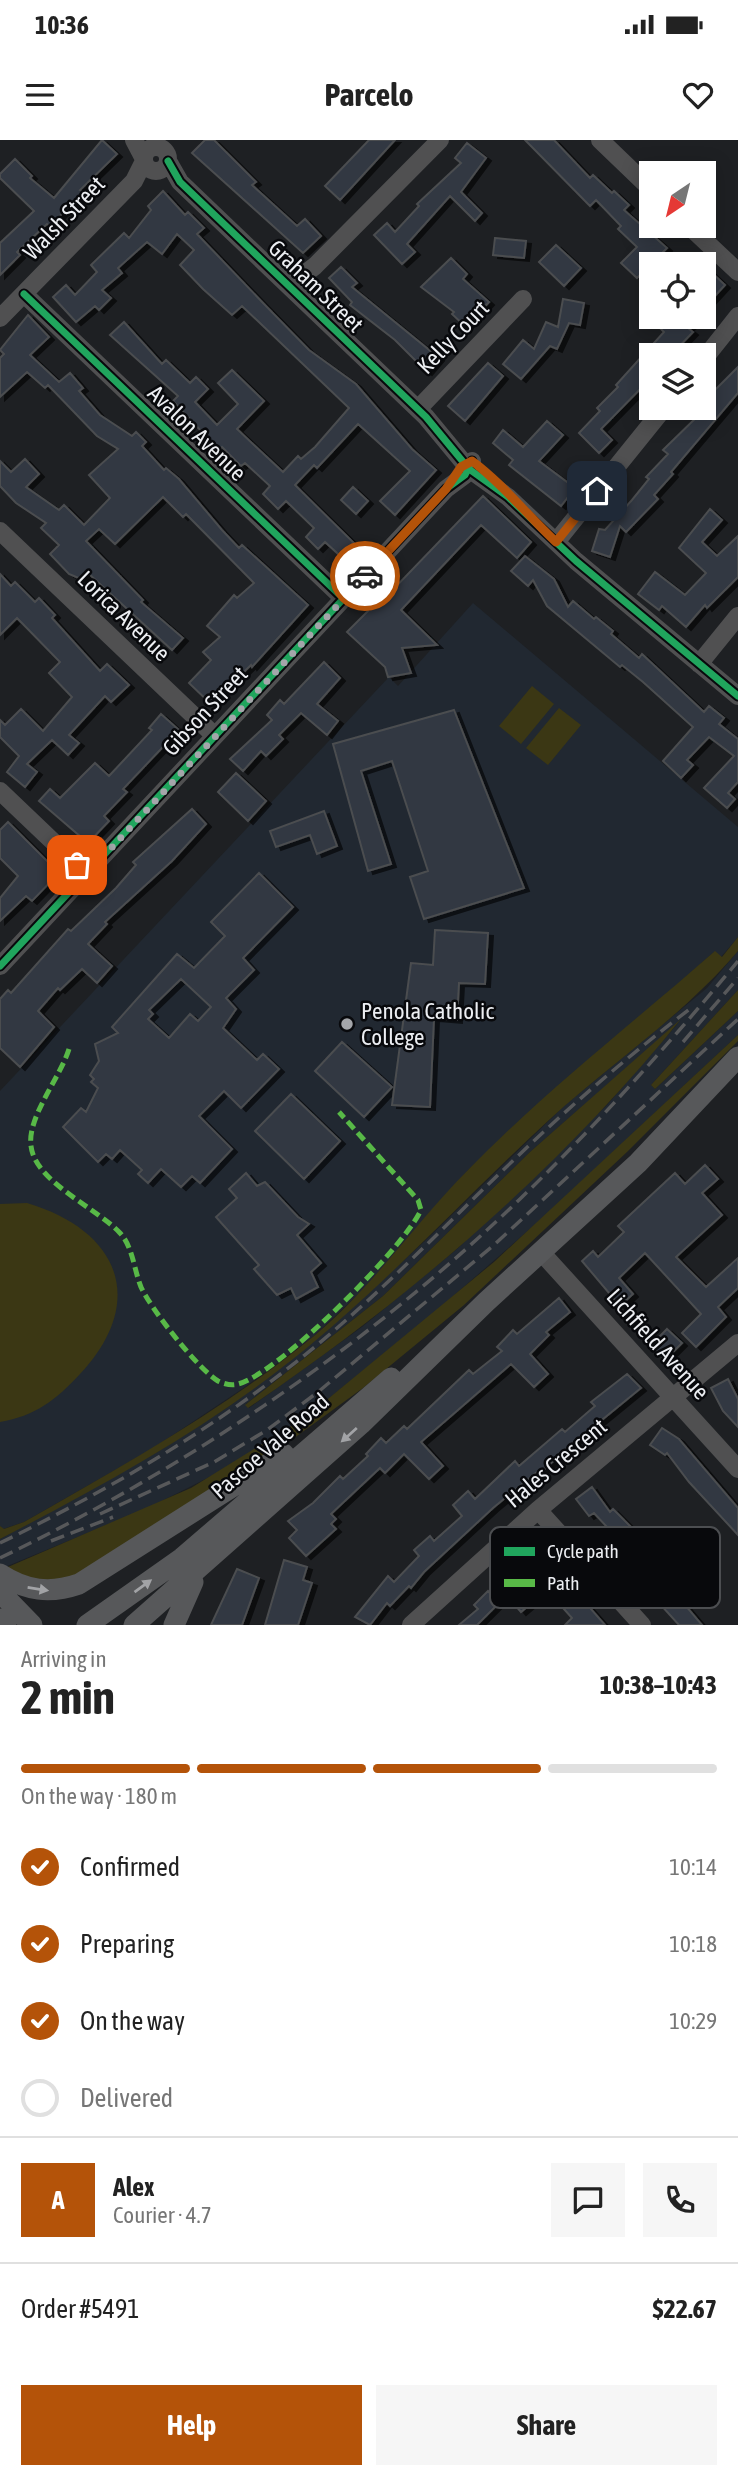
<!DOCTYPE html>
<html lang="en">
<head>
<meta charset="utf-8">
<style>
	body { margin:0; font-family:"Asap Condensed",sans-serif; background:#f6f6f6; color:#222; height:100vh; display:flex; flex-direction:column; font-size:26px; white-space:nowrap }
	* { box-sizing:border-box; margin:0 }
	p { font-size:23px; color:#767676 }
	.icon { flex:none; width:38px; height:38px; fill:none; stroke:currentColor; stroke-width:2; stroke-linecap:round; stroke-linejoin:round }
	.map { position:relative; height:1485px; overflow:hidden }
	.sheet { display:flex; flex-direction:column; background:#fff; flex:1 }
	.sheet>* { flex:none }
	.needle { width:46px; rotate:215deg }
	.fabs { position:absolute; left:639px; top:21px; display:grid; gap:14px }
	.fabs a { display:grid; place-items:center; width:77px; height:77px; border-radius:0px; background:#fff; box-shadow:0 4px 18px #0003; font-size:35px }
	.pin { position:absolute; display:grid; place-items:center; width:60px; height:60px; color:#fff; margin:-30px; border-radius:14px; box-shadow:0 4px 10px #0006 }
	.courier { position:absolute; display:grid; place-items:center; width:70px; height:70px; margin:-35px; border:5px solid #b45309; border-radius:50%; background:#fff; color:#222; box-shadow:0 2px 9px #0007 }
	.summary em { font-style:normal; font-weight:700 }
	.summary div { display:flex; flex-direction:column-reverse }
	.summary { display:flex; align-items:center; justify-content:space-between; height:119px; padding:0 21px }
	h1 { font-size:46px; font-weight:700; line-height:52px }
	.bar { display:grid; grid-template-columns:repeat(4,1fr); gap:10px 7px; align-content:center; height:84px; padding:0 21px }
	.bar i { height:9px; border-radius:5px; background:#e0e0e0 }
	.bar .current { background:#b45309 }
	.bar p { grid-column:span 4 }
	.line { display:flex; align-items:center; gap:18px; padding:0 21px; border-top:2px solid #e0e0e0 }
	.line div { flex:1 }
	.round { display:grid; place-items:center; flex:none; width:74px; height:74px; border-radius:0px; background:#f6f6f6 }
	ol { padding:0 21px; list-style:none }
	li { display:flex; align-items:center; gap:21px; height:77px }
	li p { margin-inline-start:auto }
	li .icon { padding:7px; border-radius:50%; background:#b45309; color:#fff; stroke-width:4 }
	li:last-child { color:#767676 }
	li i { width:38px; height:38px; border:4px solid #e0e0e0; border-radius:50% }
	.button { display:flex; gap:14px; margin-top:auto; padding:14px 21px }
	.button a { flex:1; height:80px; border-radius:0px; background:#b45309; color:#fff; font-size:28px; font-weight:700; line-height:80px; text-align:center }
	.button a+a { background:#f6f6f6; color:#222 }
	.status { display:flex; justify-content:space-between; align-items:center; height:49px; padding:0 35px; background:#fff; direction:ltr }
	.status svg { height:19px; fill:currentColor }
	header { display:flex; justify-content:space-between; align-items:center; height:91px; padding:0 21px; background:#fff; font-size:32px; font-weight:700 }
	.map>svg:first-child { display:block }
	.built { fill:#212831; fill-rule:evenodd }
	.green { fill:#3b3714 }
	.building { fill:#303843; stroke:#4b4d50; stroke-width:2; fill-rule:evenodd; filter:url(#shadow) }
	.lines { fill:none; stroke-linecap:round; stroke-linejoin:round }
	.minor { stroke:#505051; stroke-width:18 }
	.major { stroke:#57585a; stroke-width:21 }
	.rail { stroke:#57585a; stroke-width:3.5; stroke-dasharray:14 7; stroke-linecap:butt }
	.quiet { stroke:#58b947; stroke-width:5; stroke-dasharray:10 5; stroke-linecap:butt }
	.cycleway-casing { stroke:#08090c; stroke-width:11 }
	.cycleway { stroke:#20a55d; stroke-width:7 }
	.oneway { fill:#a2a3a6 }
	.done { stroke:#a4a6aa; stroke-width:7; stroke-dasharray:0 12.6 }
	.route { stroke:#b45309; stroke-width:9 }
	.poi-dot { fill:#a4a6aa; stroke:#08090c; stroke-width:2.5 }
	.labels { text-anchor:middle; stroke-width:5; stroke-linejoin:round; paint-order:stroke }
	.street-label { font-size:23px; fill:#eceef2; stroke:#08090c }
	.poi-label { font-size:23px; fill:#eceef2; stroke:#08090c; text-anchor:start }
	.key { fill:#08090c; stroke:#4c4e51; stroke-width:2 }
	.key-label { font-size:19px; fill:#eceef2 }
</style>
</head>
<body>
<div class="status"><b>10:36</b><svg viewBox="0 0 49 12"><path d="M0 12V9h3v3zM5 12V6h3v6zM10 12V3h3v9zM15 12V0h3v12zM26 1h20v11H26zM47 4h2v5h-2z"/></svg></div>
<header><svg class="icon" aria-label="menu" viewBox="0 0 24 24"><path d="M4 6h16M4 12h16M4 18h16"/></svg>Parcelo<svg class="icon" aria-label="heart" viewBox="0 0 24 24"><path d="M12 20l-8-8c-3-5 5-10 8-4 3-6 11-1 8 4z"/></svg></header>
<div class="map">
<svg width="738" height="1485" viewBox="0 0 738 1485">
	<defs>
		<filter id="shadow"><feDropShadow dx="5" dy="3" stdDeviation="0" flood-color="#0009"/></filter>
	</defs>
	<rect width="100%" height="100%" fill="#1e2023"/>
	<path class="built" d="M 473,463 L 738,687 L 738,797 L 721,817 L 714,812 L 469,1029 L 369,1144 L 314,1196 L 242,1249 L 152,1309 L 24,1382 L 3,1389 L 0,1386 L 0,951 L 389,537 L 398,546 Z
		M 738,811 L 738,850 L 651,945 L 655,949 L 738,871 L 738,895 L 547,1074 L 435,1172 L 306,1277 L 231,1326 L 146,1369 L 0,1429 L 0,1399 L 159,1311 L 228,1267 L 326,1191 L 425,1101 L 564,966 L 707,848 ZM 679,882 L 607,965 L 457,1109 L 362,1187 L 249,1268 L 246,1264 L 383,1156 L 530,1012 Z"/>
	<path class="green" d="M 532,546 L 554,564 L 521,604 L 499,586 Z
		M 559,568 L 581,585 L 548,625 L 526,608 Z
		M 738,797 L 738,811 C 683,876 611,923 549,980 C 463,1059 385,1146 293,1219 C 203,1291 102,1346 0,1399 L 0,1386 L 4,1389 L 24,1382 C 124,1325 225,1269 314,1196 C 373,1147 415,1083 469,1029 C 545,951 633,883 715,811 L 722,817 Z
		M 738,850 L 738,871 L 655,949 L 651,945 Z
		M 681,879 C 558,1031 409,1159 248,1268 L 245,1265 L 383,1156 L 530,1012 Z
		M 738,895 L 738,901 L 627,1012 L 464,1165 L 363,1248 L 279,1309 L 107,1422 L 53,1445 L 1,1430 L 191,1348 L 306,1277 L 494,1122 Z
		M 27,1063 C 118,1090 149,1160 80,1234 C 56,1260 35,1276 0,1282 L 0,1064 Z"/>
	<path class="building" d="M 102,0 L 117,14 L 80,50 L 83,52 L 50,86 L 47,84 L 17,112 L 20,115 L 0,135 L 0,103 L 34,71 L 0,38 L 0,34 L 15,19 L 32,36 L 30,38 L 54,58 Z
		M 205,0 L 214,0 L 256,42 L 252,45 L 297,86 L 305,79 L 321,96 L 303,113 L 192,13 Z
		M 369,0 L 395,0 L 340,60 L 325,46 Z
		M 525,0 L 554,0 L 590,38 L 593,35 L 612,53 L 614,51 L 629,65 L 624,70 L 667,108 L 637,138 L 621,123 L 637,107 L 618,89 L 621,86 L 596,60 L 590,66 Z
		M 467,3 L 486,18 L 461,52 L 482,73 L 475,81 L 450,56 L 407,104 L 415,112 L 402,124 L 374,95 L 387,83 L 395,92 L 419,66 L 417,64 L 461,23 L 455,18 Z
		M 163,51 L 185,75 L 188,72 L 204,88 L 197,94 L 264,164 L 309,210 L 356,244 L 412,309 L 436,330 L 395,375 L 380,361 L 410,331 L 358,284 L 317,328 L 314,325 L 295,345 L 362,411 L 349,424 L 325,402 L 318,409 L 306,397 L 314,388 L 286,361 L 278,369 L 263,354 L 270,346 L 245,323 L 241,326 L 222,307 L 219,310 L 173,261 L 178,256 L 110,195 L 124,182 L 162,224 L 166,220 L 190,243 L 196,237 L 208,249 L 195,262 L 217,285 L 238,264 L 218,243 L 232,230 L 264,261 L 237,289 L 283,332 L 298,316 L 301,319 L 315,307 L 349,268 L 242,166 L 232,175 L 203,149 L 180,125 L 194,110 L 177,94 L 162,114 L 147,102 L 118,128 L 122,133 L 102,150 L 111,158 L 99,170 L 95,166 L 76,182 L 53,157 L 66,145 L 75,155 L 97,132 L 91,125 L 124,93 L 129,98 L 151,70 L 148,66 Z
		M 495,98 L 526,101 L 524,118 L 493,115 Z
		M 556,105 L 581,128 L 564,146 L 539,122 Z
		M 451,118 L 467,134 L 463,139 L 489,162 L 466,187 L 452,174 L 454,172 L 421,147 Z
		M 341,127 L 357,143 L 352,147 L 439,218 L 427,232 L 395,200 L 350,165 L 352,162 L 329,138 Z
		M 710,131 L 725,145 L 704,168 L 704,137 Z
		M 563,159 L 584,163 L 580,185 L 569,183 L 557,209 L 550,206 L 521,239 L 503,224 L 523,200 L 534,209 L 546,182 L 558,187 Z
		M 28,175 L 49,197 L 30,215 L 59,242 L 70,233 L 83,248 L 79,251 L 100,275 L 132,296 L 136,292 L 146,302 L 142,306 L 164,330 L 166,328 L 179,339 L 222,390 L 239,408 L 242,405 L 308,465 L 252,527 L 251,525 L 211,564 L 189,543 L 211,520 L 203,512 L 220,497 L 207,486 L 234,455 L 237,458 L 254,443 L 186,374 L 183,377 L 163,357 L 115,404 L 99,389 L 86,401 L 143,460 L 141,462 L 183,498 L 172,510 L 88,433 L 81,439 L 69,434 L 50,414 L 59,405 L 41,388 L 46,383 L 16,363 L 0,346 L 0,321 L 11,332 L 25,319 L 39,334 L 26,347 L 59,370 L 64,365 L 84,385 L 110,358 L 89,335 L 118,309 L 97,296 L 48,245 L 45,248 L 27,232 L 0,257 L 0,218 L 4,214 L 0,210 Z
		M 667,177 L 701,177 L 688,188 L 693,192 L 671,215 L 651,215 L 651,238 L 601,289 L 612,300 L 599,313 L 579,293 L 600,271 L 597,268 L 618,247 L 616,245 L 664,192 L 658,186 Z
		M 488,223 L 503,236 L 465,281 L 448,266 Z
		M 738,227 L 738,253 L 671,332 L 673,334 L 654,355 L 658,359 L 626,392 L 620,386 L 610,417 L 592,411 L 599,389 L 605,390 L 632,360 L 649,339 L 646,337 L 668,314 L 663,310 L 704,270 L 704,261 Z
		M 547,281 L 563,295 L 539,321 L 575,348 L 561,366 L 509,325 L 513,320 L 493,303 L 503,290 L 523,307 Z
		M 353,347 L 368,361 L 356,374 L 341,360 Z
		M 483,356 L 531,402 L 517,418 L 481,385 L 401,470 L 437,505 L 402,508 L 411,533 L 388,537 L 385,527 L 347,492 L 368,471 L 364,467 L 380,452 L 385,458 Z
		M 710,369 L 722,380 L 702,402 L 717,416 L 738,396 L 738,437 L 707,468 L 705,465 L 686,487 L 662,466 L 659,470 L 638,454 L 655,432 L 685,455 L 706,433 L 679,408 Z
		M 525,416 L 554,439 L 568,467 L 573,461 L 594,479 L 596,477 L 613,491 L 611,494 L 639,518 L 642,514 L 704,572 L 709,566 L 724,578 L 719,584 L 738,599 L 738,642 L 728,653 L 735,659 L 727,668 L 704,648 L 734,616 L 709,597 L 687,620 L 693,625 L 681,638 L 663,621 L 693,587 L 643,542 L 622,525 L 620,527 L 547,466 L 533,440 L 528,446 L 511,431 Z
		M 0,434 L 11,446 L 15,442 L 35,462 L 39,458 L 55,475 L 52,478 L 100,531 L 107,524 L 129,545 L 111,562 L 105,556 L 69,595 L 79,603 L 68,615 L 52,600 L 27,624 L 37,632 L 25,647 L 7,632 L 19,616 L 0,597 L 0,580 L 5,585 L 21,569 L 43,591 L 72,557 L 49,533 L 60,522 L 17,478 L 0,495 Z
		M 324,522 L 340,538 L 317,564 L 338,581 L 327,595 L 301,573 L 279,595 L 283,599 L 266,616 L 261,611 L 243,631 L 230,619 L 272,580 L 267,575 L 280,560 L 284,564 Z
		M 454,570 L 524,748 L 424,779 L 410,737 L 428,731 L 392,621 L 361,631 L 391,724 L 368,731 L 333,604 Z
		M 161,574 L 179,590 L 123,649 L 127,652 L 104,676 L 109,681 L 88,703 L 39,661 L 50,649 L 60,658 L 95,623 L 109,636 L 152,590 L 149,588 Z
		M 236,633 L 266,661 L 248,681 L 218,652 Z
		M 192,669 L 206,684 L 172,721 L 105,782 L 107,784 L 88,804 L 112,826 L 97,843 L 82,829 L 60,850 L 58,848 L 38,871 L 54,887 L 20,927 L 0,908 L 0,859 L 8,850 L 11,853 L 68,789 L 71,791 L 116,748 L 136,725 L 133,722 Z
		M 324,671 L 337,706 L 317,714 L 310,695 L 276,707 L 270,691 Z
		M 8,682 L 59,733 L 32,761 L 26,756 L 0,781 L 0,758 L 18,736 L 0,718 L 0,690 Z
		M 259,733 L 293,767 L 243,818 L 254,830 L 226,858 L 236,869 L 223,888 L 257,920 L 263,914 L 279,929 L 241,968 L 224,951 L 199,976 L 232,1009 L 200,1043 L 192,1036 L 181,1047 L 161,1029 L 148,1043 L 138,1034 L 142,1030 L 120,1010 L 112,1019 L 106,1014 L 98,1022 L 63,987 L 81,968 L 86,972 L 98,948 L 91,942 L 94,939 L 90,935 L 99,921 L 95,904 L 118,893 L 112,887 L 177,814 L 194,828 L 225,796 L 211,782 ZM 181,839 L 211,867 L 198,881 L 190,874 L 169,898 L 148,879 L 153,874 L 149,870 Z
		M 435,790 L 488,793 L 485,844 L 459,843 L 457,880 L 434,878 L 430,967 L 392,965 L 411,823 L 433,825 Z
		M 342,902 L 392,947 L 364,977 L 315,931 Z
		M 291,954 L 340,1001 L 304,1039 L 255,991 Z
		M 705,1025 L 718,1039 L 702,1053 L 722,1075 L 676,1117 L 706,1147 L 738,1118 L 738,1148 L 718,1167 L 726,1177 L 696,1207 L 682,1193 L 701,1174 L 645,1113 L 619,1138 L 633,1154 L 620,1166 L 582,1121 L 593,1111 L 598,1117 L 624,1092 L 618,1086 L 675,1033 L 685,1044 Z
		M 246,1033 L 257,1046 L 265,1042 L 298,1077 L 309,1084 L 297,1095 L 321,1123 L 311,1132 L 318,1147 L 296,1159 L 291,1148 L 277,1155 L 254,1129 L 259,1125 L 216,1077 L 237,1058 L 229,1049 Z
		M 559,1158 L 570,1172 L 546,1192 L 549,1195 L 530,1214 L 548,1234 L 534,1247 L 511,1224 L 421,1302 L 443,1326 L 429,1339 L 404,1314 L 385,1333 L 380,1328 L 331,1374 L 336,1379 L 331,1384 L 336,1389 L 306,1416 L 289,1398 L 297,1390 L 288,1381 L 313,1363 L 340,1336 L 343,1339 L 368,1316 L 366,1314 L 381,1298 L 386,1303 L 404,1286 L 407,1289 L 469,1230 L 473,1234 L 502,1211 L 497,1207 L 513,1190 L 517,1194 Z
		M 667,1189 L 682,1203 L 665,1220 L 651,1205 Z
		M 627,1234 L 641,1248 L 597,1284 L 600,1286 L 584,1300 L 581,1296 L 540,1333 L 538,1331 L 493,1368 L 424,1432 L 411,1448 L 409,1446 L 390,1466 L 387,1463 L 370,1485 L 355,1477 L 388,1436 L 394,1442 L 419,1416 L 414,1410 L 430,1396 L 434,1401 L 462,1376 L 453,1365 L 468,1351 L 475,1359 L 515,1321 L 519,1326 L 562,1289 L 565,1292 L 595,1266 L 591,1262 Z
		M 728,1239 L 738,1259 L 738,1287 L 723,1271 L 711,1248 Z
		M 662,1288 L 679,1299 L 738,1368 L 738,1395 L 689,1342 L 667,1313 L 665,1315 L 650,1305 Z
		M 592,1347 L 610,1372 L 613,1369 L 630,1386 L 625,1391 L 644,1410 L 641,1413 L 702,1485 L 679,1485 L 640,1442 L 645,1437 L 631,1423 L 627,1427 L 613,1413 L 617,1410 L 600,1394 L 607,1387 L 594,1373 L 589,1376 L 576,1359 Z
		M 530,1409 L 544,1424 L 548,1420 L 605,1485 L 565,1485 L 572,1478 L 547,1450 L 521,1472 L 505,1453 L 525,1436 L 514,1423 Z
		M 284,1420 L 307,1427 L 303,1440 L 312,1443 L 298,1485 L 265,1485 Z
		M 237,1429 L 259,1438 L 242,1485 L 211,1485 Z
		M 488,1451 L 499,1463 L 477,1485 L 459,1485 L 478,1469 L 474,1465 Z"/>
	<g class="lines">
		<path class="minor" d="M 134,0 L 144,19
			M 600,0 L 651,49
			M144 19a12 12 0 1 1 24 0a12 12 0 1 1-24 0Z
			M 168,21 L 180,42 L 426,277 L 469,329 L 508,357 L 576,421 L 738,556
			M 689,86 L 738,132
			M 289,146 L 315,126 L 440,0
			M 24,154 L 344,459
			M 0,178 L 134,41 L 144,21
			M 704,219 L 738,176
			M 418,269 L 523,159
			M 0,391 L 215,596
			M 556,402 L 664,268
			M 699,524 L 738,476
			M 0,651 L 87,734
			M 0,826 L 446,349 L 465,335 L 472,321
			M 541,1112 L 738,1329
			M 538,1370 L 642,1485
			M 411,1485 L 538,1370 L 738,1203"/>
		<path class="major" d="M 0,1434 C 26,1451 50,1454 79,1444 L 284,1314
			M 0,1452 L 32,1485
			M 0,1479 L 6,1485
			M 87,1485 L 182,1418 L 391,1238
			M 134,1485 L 361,1284 L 486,1162 L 638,1023 L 738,917
			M 174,1485 L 193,1442"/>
		<path class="rail" d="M 683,902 L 738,838
			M 100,1374 L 214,1322 L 267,1290 L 318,1252 L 494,1105 L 738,879
			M 51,1401 L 113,1377
			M 0,1403 C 117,1346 231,1279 330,1194 C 396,1138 455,1075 518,1016 C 573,963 631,914 691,868
			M 0,1418 C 188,1327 370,1204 520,1059 C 598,984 669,904 738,821"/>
		<path class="quiet" d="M 69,909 C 60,938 27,977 31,1006 C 35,1042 97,1068 120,1093 C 133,1107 134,1130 141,1147 C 151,1169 197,1228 218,1241 C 224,1244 232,1246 238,1244 C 278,1234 403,1109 421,1070 L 418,1060 L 339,972"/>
		<g class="cycleway-casing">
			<path id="cycleway" d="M 168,21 L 180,42 L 426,277 L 469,329 L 508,357 L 576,421 L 738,556
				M 24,154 L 344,459
				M 0,826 L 446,349 L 465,335 L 472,321"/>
		</g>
		<use href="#cycleway" class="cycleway"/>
	</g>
	<defs><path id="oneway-solid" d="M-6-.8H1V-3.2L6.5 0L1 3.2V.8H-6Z" transform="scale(1.75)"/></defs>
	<g class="oneway">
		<use href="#oneway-solid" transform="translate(349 1295) rotate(138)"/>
		<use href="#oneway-solid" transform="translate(143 1446) rotate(-36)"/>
		<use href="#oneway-solid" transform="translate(38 1449) rotate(9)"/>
	</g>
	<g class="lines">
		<path class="done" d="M 77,725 L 87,734 L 365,436"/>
		<path class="route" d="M 365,436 L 446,349 L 461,327 L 472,321 C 503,344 527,375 556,402 L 597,351"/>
	</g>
	<circle class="poi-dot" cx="347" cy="884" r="7"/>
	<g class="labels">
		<g class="street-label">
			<text transform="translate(64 78) rotate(-46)" y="8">Walsh Street</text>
			<text transform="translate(316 146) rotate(44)" y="8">Graham Street</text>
			<text transform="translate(453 197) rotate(-46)" y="8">Kelly Court</text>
			<text transform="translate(197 293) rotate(44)" y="8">Avalon Avenue</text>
			<text transform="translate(124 476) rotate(44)" y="8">Lorica Avenue</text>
			<text transform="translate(205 571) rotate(-47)" y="8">Gibson Street</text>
			<text transform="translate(658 1204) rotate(48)" y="8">Lichfield Avenue</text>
			<text transform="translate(270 1306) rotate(-41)" y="8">Pascoe Vale Road</text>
			<text transform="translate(556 1323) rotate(-40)" y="8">Hales Crescent</text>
		</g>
		<g class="poi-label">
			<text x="361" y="879">Penola Catholic<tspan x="361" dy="26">College</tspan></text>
		</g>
	</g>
	<rect x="490" y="1387" width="230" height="81" rx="10" class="key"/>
	<rect x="504" y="1407" width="31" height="9" fill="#20a55d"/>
	<rect x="504" y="1439" width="31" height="8" fill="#58b947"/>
	<g class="key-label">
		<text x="547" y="1418">Cycle path</text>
		<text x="547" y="1450">Path</text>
	</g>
</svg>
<div class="fabs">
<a><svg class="needle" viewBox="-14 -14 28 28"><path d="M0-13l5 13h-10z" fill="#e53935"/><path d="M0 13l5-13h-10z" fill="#767676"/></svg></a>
<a><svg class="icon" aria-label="locate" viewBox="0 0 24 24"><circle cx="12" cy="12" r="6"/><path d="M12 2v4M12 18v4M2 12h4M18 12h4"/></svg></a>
<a><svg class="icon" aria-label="layers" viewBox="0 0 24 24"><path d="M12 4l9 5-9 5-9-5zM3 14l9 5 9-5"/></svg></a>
</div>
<div class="pin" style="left:77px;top:725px;background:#ea580c"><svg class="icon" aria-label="bag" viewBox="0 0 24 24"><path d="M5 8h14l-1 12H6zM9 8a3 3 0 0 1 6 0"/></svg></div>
<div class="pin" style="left:597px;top:351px;background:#1f2937"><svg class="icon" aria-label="home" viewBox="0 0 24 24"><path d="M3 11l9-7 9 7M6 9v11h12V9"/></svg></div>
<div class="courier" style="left:365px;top:436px"><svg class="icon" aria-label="car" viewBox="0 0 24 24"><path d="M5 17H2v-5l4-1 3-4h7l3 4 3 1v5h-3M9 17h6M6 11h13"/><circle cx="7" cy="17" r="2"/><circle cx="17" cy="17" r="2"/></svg></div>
</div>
<section class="sheet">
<div class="summary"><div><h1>2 min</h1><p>Arriving in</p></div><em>10:38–10:43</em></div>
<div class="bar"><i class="current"></i><i class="current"></i><i class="current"></i><i></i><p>On the way · 180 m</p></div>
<ol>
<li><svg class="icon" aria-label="check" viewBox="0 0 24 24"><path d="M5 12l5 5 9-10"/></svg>Confirmed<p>10:14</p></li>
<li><svg class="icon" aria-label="check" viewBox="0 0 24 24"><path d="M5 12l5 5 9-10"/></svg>Preparing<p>10:18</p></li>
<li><svg class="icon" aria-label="check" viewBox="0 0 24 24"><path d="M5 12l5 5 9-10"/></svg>On the way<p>10:29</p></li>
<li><i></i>Delivered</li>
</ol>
<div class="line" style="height:126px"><b class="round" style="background:#b45309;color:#fff">A</b><div><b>Alex</b><p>Courier · 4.7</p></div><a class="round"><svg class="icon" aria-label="chat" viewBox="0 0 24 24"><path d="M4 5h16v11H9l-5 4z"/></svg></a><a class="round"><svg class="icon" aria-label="phone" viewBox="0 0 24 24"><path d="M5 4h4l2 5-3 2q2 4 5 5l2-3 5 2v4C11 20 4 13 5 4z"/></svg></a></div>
<div class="line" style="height:91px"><div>Order #5491</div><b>$22.67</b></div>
<div class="button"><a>Help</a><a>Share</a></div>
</section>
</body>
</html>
